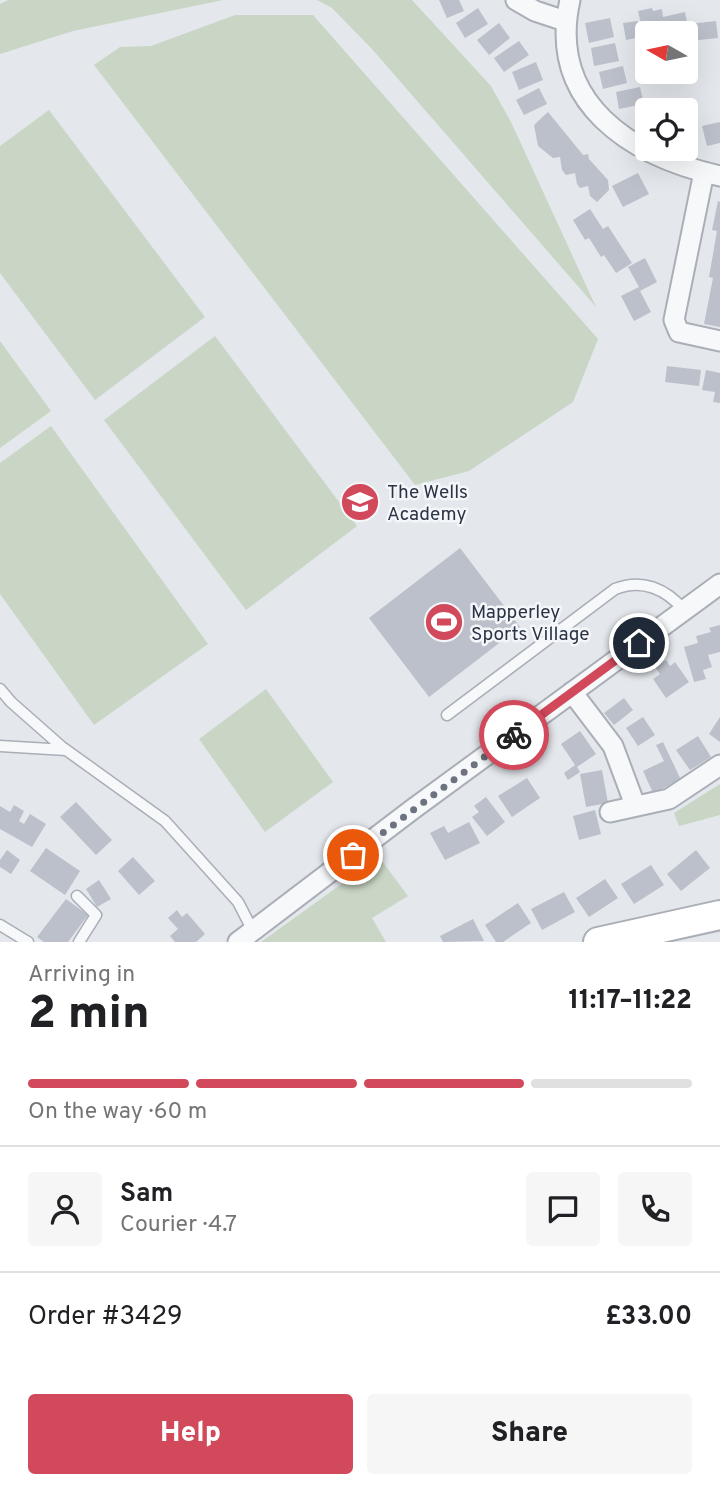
<!DOCTYPE html>
<html lang="en">
<head>
<meta charset="utf-8">
<style>
	body { margin:0; font-family:Overpass,sans-serif; background:#f6f6f6; color:#202124; height:100vh; display:flex; flex-direction:column; font-size:26px; white-space:nowrap }
	* { box-sizing:border-box; margin:0 }
	p { font-size:23px; color:#757577 }
	.icon { flex:none; width:38px; height:38px; fill:none; stroke:currentColor; stroke-width:2; stroke-linecap:round; stroke-linejoin:round }
	.map { position:relative; height:942px; overflow:hidden }
	.details { display:flex; flex-direction:column; background:#fff; flex:1 }
	.details>* { flex:none }
	.needle { width:46px; rotate:279deg }
	.tools { position:absolute; left:635px; top:21px; display:grid; gap:14px }
	.tools a { display:grid; place-items:center; width:63px; height:63px; border-radius:7px; background:#fff; box-shadow:0 7px 28px #0002; font-size:35px }
	.pin { position:absolute; display:grid; place-items:center; width:60px; height:60px; color:#fff; margin:-30px; border:4px solid #fff; border-radius:50%; box-shadow:0 2px 7px #0007 }
	.courier { position:absolute; display:grid; place-items:center; width:70px; height:70px; margin:-35px; border:5px solid #d1495b; border-radius:50%; background:#fff; color:#222; box-shadow:0 2px 9px #0007 }
	.head em { font-style:normal; font-weight:800 }
	.head div { display:flex; flex-direction:column-reverse }
	.head { display:flex; align-items:center; justify-content:space-between; height:119px; padding:0 28px }
	h1 { font-size:46px; font-weight:800; line-height:52px }
	.bar { display:grid; grid-template-columns:repeat(4,1fr); gap:10px 7px; align-content:center; height:84px; padding:0 28px }
	.bar i { height:9px; border-radius:5px; background:#e0e0e0 }
	.bar .selected { background:#d1495b }
	.bar p { grid-column:span 4 }
	.line { display:flex; align-items:center; gap:18px; padding:0 28px; border-top:2px solid #e0e0e0 }
	.line div { flex:1 }
	.round { display:grid; place-items:center; flex:none; width:74px; height:74px; border-radius:7px; background:#f6f6f6 }
	.action { display:flex; gap:14px; margin-top:auto; padding:14px 28px }
	.action a { flex:1; height:80px; border-radius:7px; background:#d1495b; color:#fff; font-size:28px; font-weight:800; line-height:80px; text-align:center }
	.action a+a { background:#f6f6f6; color:#202124 }
	.map>svg:first-child { display:block }
	.green { fill:#c9d6c5 }
	.building { fill:#bbc0ca }
	.lines { fill:none; stroke-linecap:round; stroke-linejoin:round }
	.lane-casing { stroke:#a9aeb7; stroke-width:13 }
	.street-casing { stroke:#a9aeb7; stroke-width:23 }
	.secondary-casing { stroke:#a9aeb7; stroke-width:32 }
	.lane { stroke:#f7f8fa; stroke-width:10 }
	.street { stroke:#f7f8fa; stroke-width:19 }
	.secondary { stroke:#fff; stroke-width:28 }
	.done { stroke:#6c737f; stroke-width:7; stroke-dasharray:0 12.6 }
	.route { stroke:#d1495b; stroke-width:9 }
	.labels { text-anchor:middle; stroke-width:5; stroke-linejoin:round; paint-order:stroke }
	.poi-label { font-size:19px; fill:#2b3445; stroke:#f4f6f9; text-anchor:start }
</style>
</head>
<body>
<div class="map">
<svg width="720" height="942" viewBox="0 0 720 942">
	<rect width="100%" height="100%" fill="#e4e7ec"/>
	<path class="green" d="M 8,0 L 223,0 L 73,31 L 0,54 L 0,4 Z
		M 317,0 L 412,0 L 491,86 L 511,122 L 596,307 L 372,49 L 332,8 Z
		M 235,15 L 313,15 L 598,339 L 573,402 L 469,471 L 415,485 L 94,65 L 120,47 L 151,46 Z
		M 49,110 L 205,317 L 95,400 L 0,273 L 0,146 Z
		M 215,336 L 357,526 L 246,610 L 104,420 Z
		M 0,341 L 51,411 L 0,448 Z
		M 51,426 L 208,644 L 94,725 L 0,594 L 0,463 Z
		M 266,689 L 333,782 L 265,832 L 199,739 Z
		M 720,784 L 720,815 L 679,826 L 674,813 Z
		M 379,857 L 408,896 L 372,918 L 386,942 L 261,942 Z"/>
	<path class="building" d="M 439,0 L 459,0 L 464,11 L 447,18 Z
		M 478,8 L 488,24 L 465,38 L 456,23 Z
		M 652,8 L 653,11 L 662,9 L 663,17 L 685,12 L 689,32 L 664,33 L 663,29 L 655,31 L 654,27 L 642,29 L 638,11 Z
		M 610,18 L 614,37 L 589,43 L 585,23 Z
		M 638,21 L 641,37 L 626,40 L 623,23 Z
		M 716,21 L 718,38 L 690,41 L 689,24 Z
		M 499,23 L 510,38 L 489,55 L 477,40 Z
		M 519,41 L 529,55 L 504,72 L 494,58 Z
		M 615,43 L 619,61 L 594,66 L 591,48 Z
		M 536,62 L 543,80 L 519,90 L 512,72 Z
		M 623,66 L 627,83 L 603,89 L 599,72 Z
		M 640,87 L 644,104 L 619,109 L 616,92 Z
		M 539,88 L 547,104 L 524,115 L 516,100 Z
		M 548,112 L 583,155 L 588,154 L 589,159 L 608,180 L 609,190 L 597,202 L 590,196 L 588,186 L 580,188 L 577,184 L 575,173 L 566,175 L 562,170 L 560,157 L 553,158 L 538,146 L 534,125 Z
		M 720,122 L 720,143 L 707,146 L 702,126 Z
		M 638,173 L 649,194 L 623,207 L 612,186 Z
		M 718,201 L 720,202 L 720,327 L 704,324 L 713,278 L 709,277 L 717,231 L 712,230 Z
		M 590,209 L 603,229 L 608,226 L 632,263 L 616,273 L 604,255 L 601,257 L 589,238 L 585,240 L 573,220 Z
		M 645,258 L 657,282 L 640,291 L 651,312 L 634,321 L 621,296 L 639,287 L 628,267 Z
		M 667,366 L 701,370 L 699,386 L 665,382 Z
		M 706,370 L 720,373 L 720,403 L 713,402 L 715,392 L 702,390 Z
		M 460,548 L 520,627 L 429,697 L 369,618 Z
		M 720,625 L 720,652 L 708,655 L 712,667 L 703,670 L 706,679 L 694,682 L 684,647 L 698,643 L 696,636 L 711,632 L 709,628 Z
		M 666,660 L 670,666 L 675,662 L 689,682 L 666,698 L 653,679 L 660,674 L 655,667 Z
		M 624,698 L 633,710 L 614,725 L 604,713 Z
		M 643,717 L 655,735 L 638,746 L 626,728 Z
		M 720,717 L 720,742 L 709,734 Z
		M 580,731 L 596,754 L 577,767 L 580,772 L 568,780 L 564,773 L 575,765 L 561,744 Z
		M 698,736 L 711,757 L 690,770 L 676,750 Z
		M 663,742 L 681,780 L 653,793 L 643,771 L 664,761 L 656,745 Z
		M 602,770 L 608,803 L 586,807 L 580,774 Z
		M 527,778 L 540,798 L 512,817 L 498,796 Z
		M 486,797 L 505,822 L 487,836 L 472,817 L 479,812 L 474,806 Z
		M 76,802 L 112,840 L 96,855 L 60,817 Z
		M 14,805 L 24,811 L 19,821 L 24,824 L 30,814 L 46,824 L 32,847 L 0,829 L 0,806 L 10,812 Z
		M 595,810 L 601,834 L 579,840 L 573,816 Z
		M 469,822 L 480,843 L 445,860 L 430,833 L 444,826 L 448,833 Z
		M 46,848 L 80,871 L 65,895 L 30,871 Z
		M 7,850 L 20,860 L 11,874 L 0,867 L 0,860 Z
		M 696,850 L 710,868 L 681,891 L 667,874 Z
		M 133,857 L 155,881 L 139,895 L 118,871 Z
		M 651,865 L 664,885 L 634,904 L 621,884 Z
		M 605,879 L 618,898 L 589,917 L 576,898 Z
		M 99,880 L 111,899 L 97,907 L 86,889 Z
		M 564,892 L 575,912 L 542,930 L 531,909 Z
		M 66,899 L 88,915 L 68,942 L 44,942 L 37,937 Z
		M 518,903 L 531,923 L 503,942 L 496,942 L 485,925 Z
		M 177,910 L 182,917 L 187,913 L 205,934 L 196,942 L 175,942 L 170,936 L 178,929 L 168,918 Z
		M 473,919 L 484,941 L 443,942 L 440,936 Z"/>
	<g class="lines">
		<g class="lane-casing">
			<path id="lane" d="M 0,689 L 11,702 L 62,747 L 165,821 L 238,902 L 253,931
				M 447,715 L 615,589 C 642,578 666,589 684,610
				M 0,746 L 66,750
				M 77,896 L 96,915 L 79,942
				M 0,925 L 28,942"/>
		</g>
		<g class="street-casing">
			<path id="street" d="M 516,0 L 535,11 L 565,21
				M 570,0 C 547,103 631,156 720,176
				M 704,172 L 674,320 L 679,332 L 720,341
				M 572,692 L 613,746 L 635,805
				M 610,812 L 669,799 L 720,765
				M 238,942 L 413,809 L 720,584"/>
		</g>
		<g class="secondary-casing">
			<path id="secondary" d="M 598,942 L 720,915"/>
		</g>
		<use href="#lane" class="lane"/>
		<use href="#street" class="street"/>
		<use href="#secondary" class="secondary"/>
	</g>
	<g class="lines">
		<path class="done" d="M 353,855 L 514,735"/>
		<path class="route" d="M 514,735 L 639,643"/>
	</g>
	<defs>
		<g id="school-disc" transform="scale(2.0125)"><circle r="9.5" fill="#d1495b" stroke="#f4f6f9"/><path d="M0-5L7-2L0 1L-7-2ZM-4 1L0 2.5L4 1V4Q0 6-4 4Z" fill="#fff"/></g>
		<g id="stadium-disc" transform="scale(2.0125)"><circle r="9.5" fill="#d1495b" stroke="#f4f6f9"/><path d="M0-5a6.5 5 0 1 0 0 10a6.5 5 0 1 0 0-10ZM-3.5-1.8h7v3.6h-7Z" fill="#fff"/></g>
	</defs>
	<g fill-rule="evenodd">
		<use href="#school-disc" x="360" y="502"/>
		<use href="#stadium-disc" x="444" y="622"/>
	</g>
	<g class="labels">
		<g class="poi-label">
			<text x="387" y="498">The Wells<tspan x="387" dy="22">Academy</tspan></text>
			<text x="471" y="618">Mapperley<tspan x="471" dy="22">Sports Village</tspan></text>
		</g>
	</g>
</svg>
<div class="tools">
<a><svg class="needle" viewBox="-14 -14 28 28"><path d="M0-13l5 13h-10z" fill="#e53935"/><path d="M0 13l5-13h-10z" fill="#757577"/></svg></a>
<a><svg class="icon" aria-label="locate" viewBox="0 0 24 24"><circle cx="12" cy="12" r="6"/><path d="M12 2v4M12 18v4M2 12h4M18 12h4"/></svg></a>
</div>
<div class="pin" style="left:353px;top:855px;background:#ea580c"><svg class="icon" aria-label="bag" viewBox="0 0 24 24"><path d="M5 8h14l-1 12H6zM9 8a3 3 0 0 1 6 0"/></svg></div>
<div class="pin" style="left:639px;top:643px;background:#1f2937"><svg class="icon" aria-label="home" viewBox="0 0 24 24"><path d="M3 11l9-7 9 7M6 9v11h12V9"/></svg></div>
<div class="courier" style="left:514px;top:735px"><svg class="icon" aria-label="bike" viewBox="0 0 24 24"><circle cx="6" cy="16" r="4"/><circle cx="18" cy="16" r="4"/><path d="M6 16l4-8h5l3 8M10 8l3 8H6M13 5h3"/></svg></div>
</div>
<section class="details">
<div class="head"><div><h1>2 min</h1><p>Arriving in</p></div><em>11:17–11:22</em></div>
<div class="bar"><i class="selected"></i><i class="selected"></i><i class="selected"></i><i></i><p>On the way · 60 m</p></div>
<div class="line" style="height:126px"><a class="round"><svg class="icon" aria-label="person" viewBox="0 0 24 24"><circle cx="12" cy="8" r="4"/><path d="M4 21q1-7 8-7t8 7"/></svg></a><div><b>Sam</b><p>Courier · 4.7</p></div><a class="round"><svg class="icon" aria-label="chat" viewBox="0 0 24 24"><path d="M4 5h16v11H9l-5 4z"/></svg></a><a class="round"><svg class="icon" aria-label="phone" viewBox="0 0 24 24"><path d="M5 4h4l2 5-3 2q2 4 5 5l2-3 5 2v4C11 20 4 13 5 4z"/></svg></a></div>
<div class="line" style="height:91px"><div>Order #3429</div><b>£33.00</b></div>
<div class="action"><a>Help</a><a>Share</a></div>
</section>
</body>
</html>
